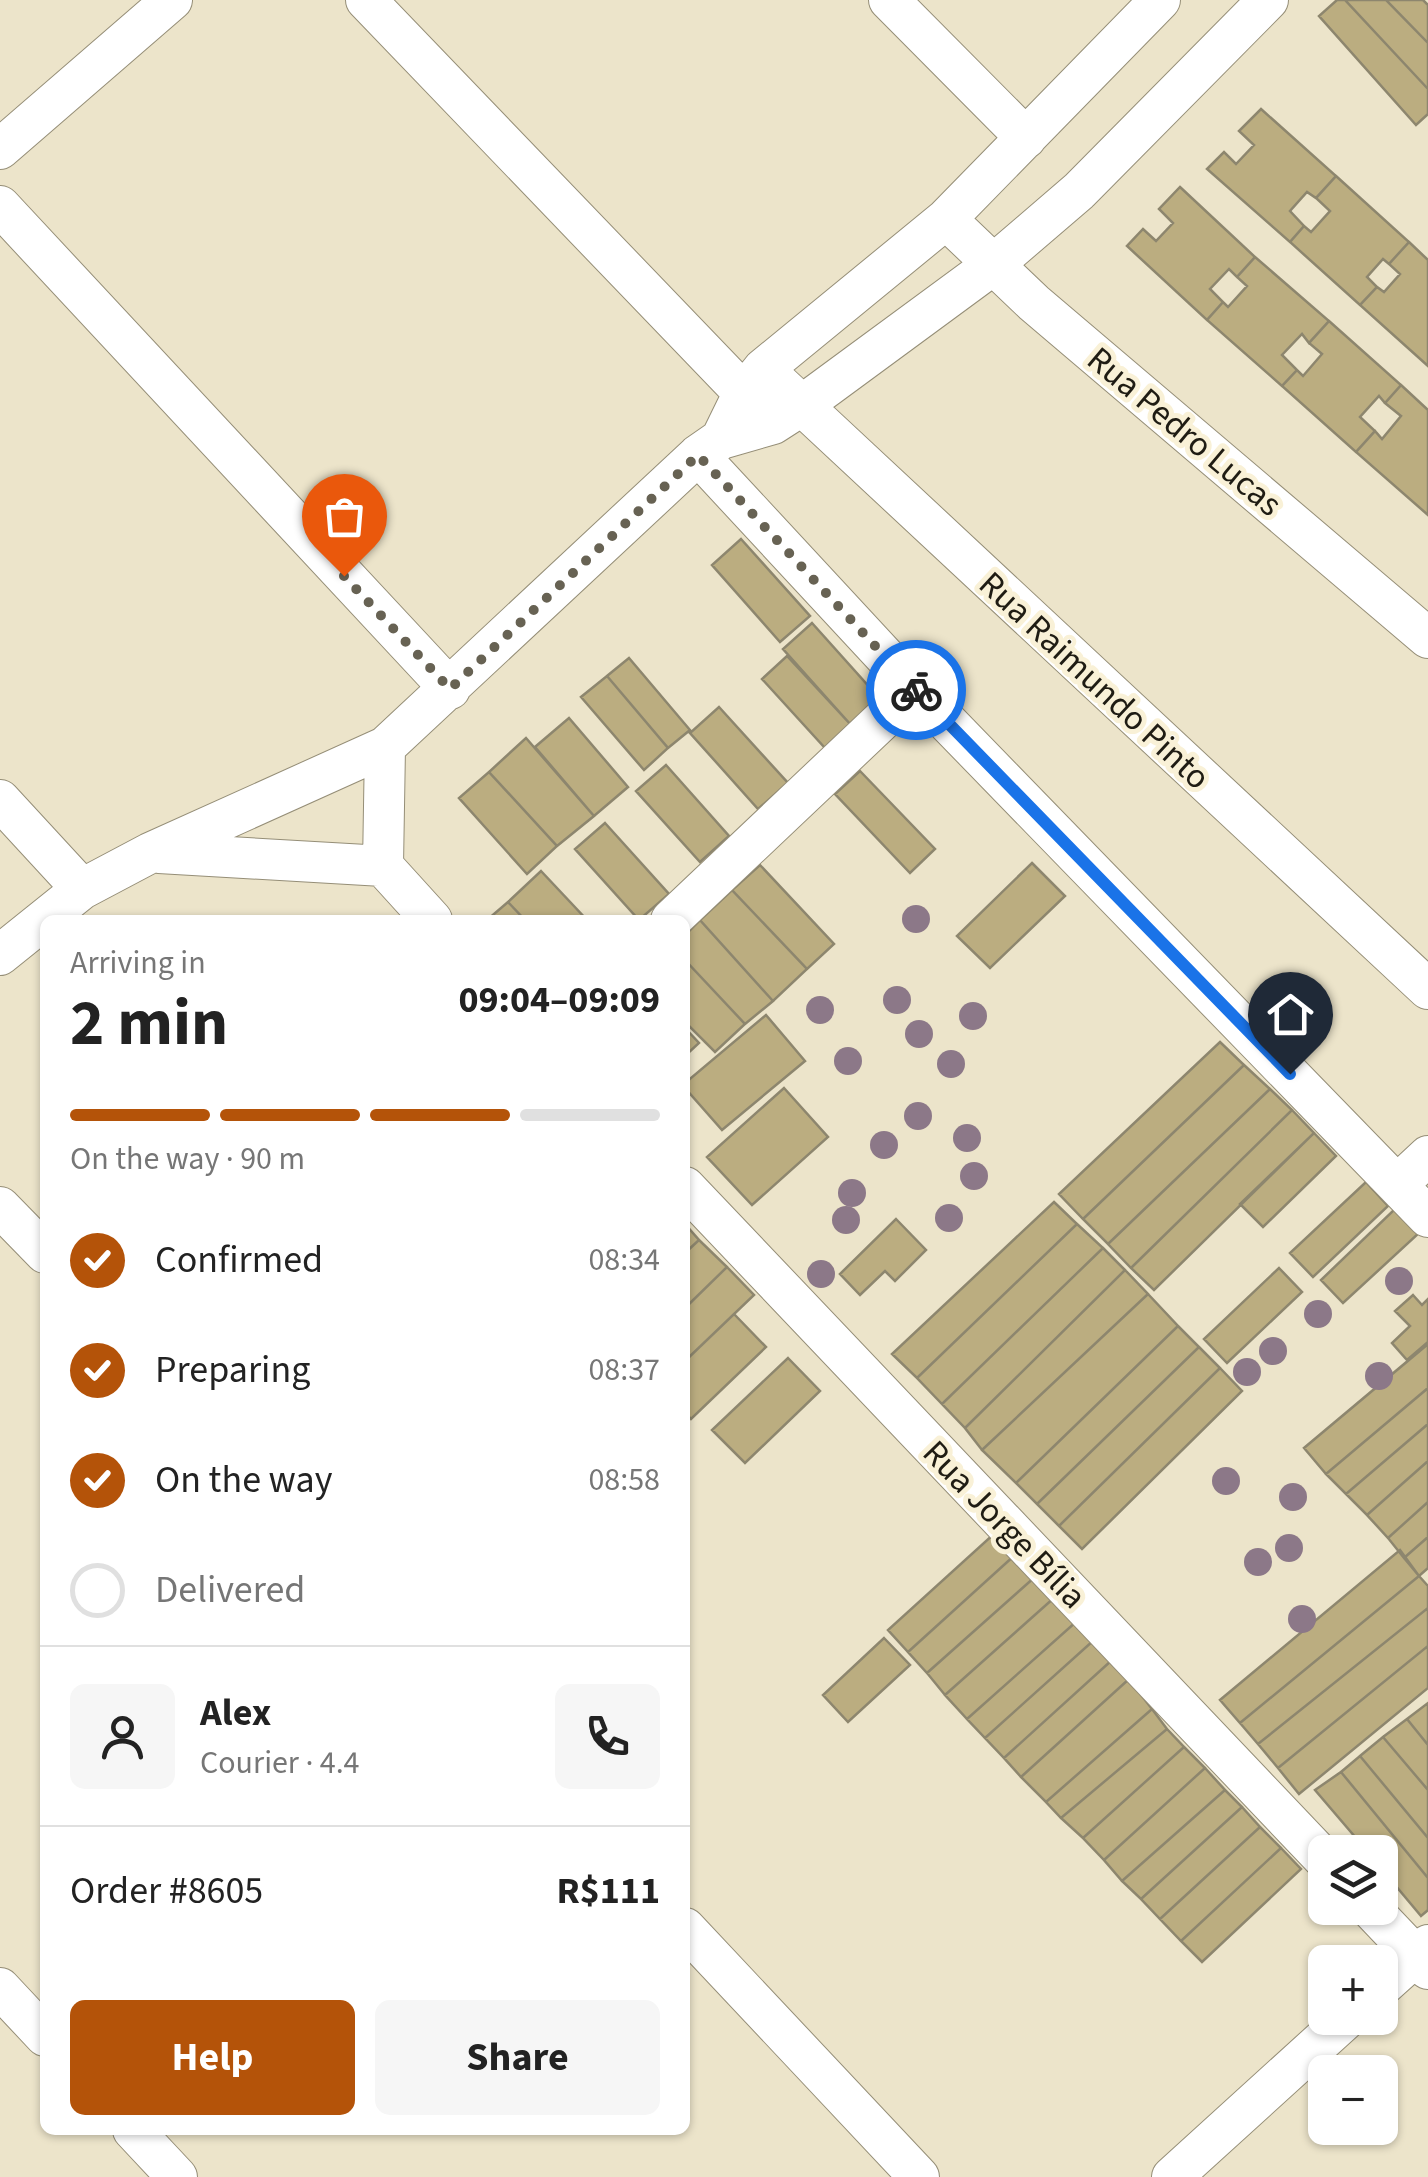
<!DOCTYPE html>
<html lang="en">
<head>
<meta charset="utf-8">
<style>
	body { margin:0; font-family:"Source Sans 3",sans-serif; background:#f6f6f6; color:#222; height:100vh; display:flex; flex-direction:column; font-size:38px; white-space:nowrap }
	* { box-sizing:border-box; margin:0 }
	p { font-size:32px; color:#767676 }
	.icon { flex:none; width:55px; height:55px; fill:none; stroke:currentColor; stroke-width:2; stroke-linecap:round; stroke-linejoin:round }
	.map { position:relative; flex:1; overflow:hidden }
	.details { position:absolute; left:40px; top:915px; width:650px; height:1220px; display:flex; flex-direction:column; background:#fff; border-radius:15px; box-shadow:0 2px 8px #0004 }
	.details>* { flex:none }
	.fabs { position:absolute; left:1308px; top:1835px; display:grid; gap:20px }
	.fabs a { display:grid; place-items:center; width:90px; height:90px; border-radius:15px; background:#fff; box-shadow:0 2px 8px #0004; font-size:50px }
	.pin { position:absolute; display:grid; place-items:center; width:85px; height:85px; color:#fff; margin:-102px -42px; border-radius:50% 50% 50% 0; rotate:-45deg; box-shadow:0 0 10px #0007 }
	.pin .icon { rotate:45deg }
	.courier { position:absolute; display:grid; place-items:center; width:100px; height:100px; margin:-50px; border:8px solid #1a73e8; border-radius:50%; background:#fff; color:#222; box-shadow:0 2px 12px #0007 }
	.headline em { font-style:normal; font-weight:700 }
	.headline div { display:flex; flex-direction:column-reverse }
	.headline { display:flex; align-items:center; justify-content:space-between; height:170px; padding:0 30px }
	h1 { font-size:65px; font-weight:700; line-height:75px }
	.bar { display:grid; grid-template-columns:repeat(4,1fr); gap:15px 10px; align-content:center; height:120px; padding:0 30px }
	.bar i { height:12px; border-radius:8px; background:#e0e0e0 }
	.bar .on { background:#b45309 }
	.bar p { grid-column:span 4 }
	.line { display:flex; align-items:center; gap:25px; padding:0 30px; border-top:2px solid #e0e0e0 }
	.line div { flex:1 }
	.round { display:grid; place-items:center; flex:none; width:105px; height:105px; border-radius:15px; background:#f6f6f6 }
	ol { padding:0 30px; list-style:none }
	li { display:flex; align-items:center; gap:30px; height:110px }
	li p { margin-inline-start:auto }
	li .icon { padding:10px; border-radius:50%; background:#b45309; color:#fff; stroke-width:4 }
	li:last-child { color:#767676 }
	li i { width:55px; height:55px; border:5px solid #e0e0e0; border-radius:50% }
	.primary-button { display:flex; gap:20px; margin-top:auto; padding:20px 30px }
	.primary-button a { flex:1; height:115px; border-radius:15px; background:#b45309; color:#fff; font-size:40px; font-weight:700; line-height:115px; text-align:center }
	.primary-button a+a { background:#f6f6f6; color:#222 }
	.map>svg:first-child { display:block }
	.building { fill:#bbad80; stroke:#8d866e; stroke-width:2.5 }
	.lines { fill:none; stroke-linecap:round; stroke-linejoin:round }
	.street-casing { stroke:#958e77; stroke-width:42 }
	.street { stroke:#fff; stroke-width:40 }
	.tree { fill:#8c7888 }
	.done { stroke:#676253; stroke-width:10; stroke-dasharray:0 18 }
	.route { stroke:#1a73e8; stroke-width:12 }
	.labels { text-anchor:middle; stroke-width:10; stroke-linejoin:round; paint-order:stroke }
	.street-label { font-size:35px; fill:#1f1c13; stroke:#f9f1d7 }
</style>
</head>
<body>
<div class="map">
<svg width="1428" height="2177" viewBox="0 0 1428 2177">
	<rect width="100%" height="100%" fill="#ece4ca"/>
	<path class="building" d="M 1337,0 L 1345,0 L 1428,89 L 1428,114 L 1416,125 L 1319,16 Z
		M 1345,0 L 1386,0 L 1428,43 L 1428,89 Z
		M 1386,0 L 1423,0 L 1428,5 L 1428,43 Z
		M 1261,109 L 1336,176 L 1316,198 L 1307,192 L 1290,211 L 1304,226 L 1290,242 L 1207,169 L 1224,152 L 1236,164 L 1254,145 L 1239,131 Z
		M 1336,176 L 1409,242 L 1389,264 L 1383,259 L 1367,277 L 1377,287 L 1360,305 L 1290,242 L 1304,226 L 1311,232 L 1330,211 L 1316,198 Z
		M 1180,187 L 1255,257 L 1237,277 L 1229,269 L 1210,289 L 1223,302 L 1207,320 L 1127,246 L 1143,229 L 1156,241 L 1173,223 L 1159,209 Z
		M 1409,242 L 1428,260 L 1428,366 L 1360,305 L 1377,287 L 1384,292 L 1400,274 L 1389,264 Z
		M 1255,257 L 1329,321 L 1309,343 L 1302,334 L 1282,355 L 1297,370 L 1282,386 L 1207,320 L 1223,302 L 1228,307 L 1247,286 L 1237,277 Z
		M 1329,321 L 1401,385 L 1385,403 L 1379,396 L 1360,417 L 1375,431 L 1356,452 L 1282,386 L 1297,370 L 1303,376 L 1322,354 L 1309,343 Z
		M 1401,385 L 1428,410 L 1428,515 L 1356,452 L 1375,431 L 1382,439 L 1401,416 L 1385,403 Z
		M 741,539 L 810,616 L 780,642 L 712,565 Z
		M 812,623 L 880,699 L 851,725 L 783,649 Z
		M 787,656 L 851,725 L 825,748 L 762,679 Z
		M 629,658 L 690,730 L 668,748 L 607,676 Z
		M 607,676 L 668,748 L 644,770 L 581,697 Z
		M 719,707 L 788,783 L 758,809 L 690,733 Z
		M 569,718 L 628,787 L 594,816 L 535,747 Z
		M 526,738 L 594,816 L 557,846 L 489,772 Z
		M 666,765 L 729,836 L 700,862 L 636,791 Z
		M 860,771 L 935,849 L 910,873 L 835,794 Z
		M 489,772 L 557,846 L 527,874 L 459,798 Z
		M 605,823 L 669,894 L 639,920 L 575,849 Z
		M 1032,863 L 1065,896 L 990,968 L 957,936 Z
		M 760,865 L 834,944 L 807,969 L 732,890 Z
		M 541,871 L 587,920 L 525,920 L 508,902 Z
		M 732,890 L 807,969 L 773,1001 L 700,920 Z
		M 508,902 L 525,920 L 487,920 Z
		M 700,920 L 773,1001 L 745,1024 L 685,960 L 685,935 Z
		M 685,960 L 745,1024 L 715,1052 L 685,1022 Z
		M 766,1015 L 805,1061 L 722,1130 L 685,1088 L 685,1083 Z
		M 685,1028 L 699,1043 L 685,1056 Z
		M 1220,1042 L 1244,1065 L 1083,1219 L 1059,1194 Z
		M 1244,1065 L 1270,1089 L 1108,1244 L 1083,1219 Z
		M 784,1088 L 828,1137 L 752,1205 L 707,1157 Z
		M 1270,1089 L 1292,1110 L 1131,1268 L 1108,1244 Z
		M 1292,1110 L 1314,1133 L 1154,1290 L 1131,1268 Z
		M 1314,1133 L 1336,1156 L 1263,1227 L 1240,1204 Z
		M 1366,1182 L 1388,1206 L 1313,1277 L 1290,1253 Z
		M 1054,1202 L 1077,1224 L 917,1378 L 892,1354 Z
		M 1396,1208 L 1419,1233 L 1343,1303 L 1321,1280 Z
		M 896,1219 L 926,1250 L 895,1281 L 885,1271 L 860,1295 L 840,1274 Z
		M 685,1224 L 699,1240 L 685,1253 Z
		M 1077,1224 L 1103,1248 L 942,1404 L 917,1378 Z
		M 699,1240 L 727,1267 L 685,1308 L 685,1253 Z
		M 1103,1248 L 1125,1270 L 965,1428 L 942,1404 Z
		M 727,1267 L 754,1295 L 685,1361 L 685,1308 Z
		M 1279,1268 L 1302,1292 L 1227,1363 L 1204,1339 Z
		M 1125,1270 L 1148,1294 L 982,1450 L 965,1428 Z
		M 1148,1294 L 1178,1326 L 1016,1483 L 982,1450 Z
		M 1413,1295 L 1422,1305 L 1428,1299 L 1428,1342 L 1407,1360 L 1392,1343 L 1410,1326 L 1395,1311 Z
		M 734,1314 L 766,1347 L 691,1419 L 685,1413 L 685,1361 Z
		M 1178,1326 L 1199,1347 L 1037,1504 L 1016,1483 Z
		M 1428,1344 L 1428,1388 L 1326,1474 L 1304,1448 Z
		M 1199,1347 L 1220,1368 L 1059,1526 L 1037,1504 Z
		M 788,1358 L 820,1391 L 745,1463 L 712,1430 Z
		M 1220,1368 L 1242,1391 L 1082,1549 L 1059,1526 Z
		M 1428,1388 L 1428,1424 L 1346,1494 L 1326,1474 Z
		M 1428,1424 L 1428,1461 L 1367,1515 L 1346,1494 Z
		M 1428,1461 L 1428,1502 L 1388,1538 L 1367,1515 Z
		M 1428,1502 L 1428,1537 L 1404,1558 L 1388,1538 Z
		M 996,1532 L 1016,1554 L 908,1652 L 888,1630 Z
		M 1428,1537 L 1428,1568 L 1419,1576 L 1404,1558 Z
		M 1400,1550 L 1419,1576 L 1240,1723 L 1220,1700 Z
		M 1016,1554 L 1036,1576 L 927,1673 L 908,1652 Z
		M 1036,1576 L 1055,1597 L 945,1695 L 927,1673 Z
		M 1419,1576 L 1428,1586 L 1428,1608 L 1258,1744 L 1240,1723 Z
		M 1055,1597 L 1077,1621 L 967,1719 L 945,1695 Z
		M 1428,1608 L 1428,1646 L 1278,1768 L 1258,1744 Z
		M 1077,1621 L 1094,1640 L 985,1738 L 967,1719 Z
		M 884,1638 L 910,1665 L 848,1722 L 823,1695 Z
		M 1094,1640 L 1112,1660 L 1004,1758 L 985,1738 Z
		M 1428,1646 L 1428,1688 L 1299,1794 L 1278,1768 Z
		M 1112,1660 L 1129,1679 L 1021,1777 L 1004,1758 Z
		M 1129,1679 L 1152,1709 L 1046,1802 L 1021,1777 Z
		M 1428,1703 L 1428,1745 L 1407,1719 Z
		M 1152,1709 L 1167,1729 L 1061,1818 L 1046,1802 Z
		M 1407,1719 L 1428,1745 L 1428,1790 L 1383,1737 Z
		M 1167,1729 L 1184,1747 L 1083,1838 L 1061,1818 Z
		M 1383,1737 L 1428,1790 L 1428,1838 L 1360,1756 Z
		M 1184,1747 L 1205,1768 L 1104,1860 L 1083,1838 Z
		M 1360,1756 L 1428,1838 L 1428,1878 L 1341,1772 Z
		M 1205,1768 L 1225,1790 L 1122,1881 L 1104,1860 Z
		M 1341,1772 L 1428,1878 L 1428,1910 L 1421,1916 L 1380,1867 L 1380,1852 L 1368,1852 L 1315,1790 Z
		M 1225,1790 L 1242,1807 L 1141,1899 L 1122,1881 Z
		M 1242,1807 L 1260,1827 L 1160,1919 L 1141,1899 Z
		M 1260,1827 L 1281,1848 L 1181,1941 L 1160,1919 Z
		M 1281,1848 L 1301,1869 L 1202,1962 L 1181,1941 Z"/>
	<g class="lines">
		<g class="street-casing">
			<path id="street" d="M 366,0 L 762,412
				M 889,0 L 1026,138
				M 0,149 L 172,0
				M 0,206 L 450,689
				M 946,219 L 1034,303 L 1428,638
				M 763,369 L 1428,989
				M 721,439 L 743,394 L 763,369 L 946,219 L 1160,0
				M 698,455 L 915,689 L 1428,1217
				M 0,800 L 82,889
				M 159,853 L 383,866 L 385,747
				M 383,866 L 432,920
				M 671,920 L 915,689
				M 0,955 L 82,889 L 150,853 L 385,747 L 698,455 L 721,439 L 773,424 L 801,406 L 994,264 L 1079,191 L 1268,0
				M 1398,1184 L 1428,1156
				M 685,1187 L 1325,1860
				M 0,1207 L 45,1253
				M 1370,1908 L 1428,1969
				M 685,1928 L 919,2177
				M 0,1988 L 45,2036
				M 1380,1988 L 1428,1945
				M 133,2130 L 177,2177
				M 1172,2177 L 1347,2018"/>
		</g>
		<use href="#street" class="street"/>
	</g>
	<g class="tree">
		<circle cx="916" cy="919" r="14"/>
		<circle cx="897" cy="1000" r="14"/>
		<circle cx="820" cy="1010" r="14"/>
		<circle cx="973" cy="1016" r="14"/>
		<circle cx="919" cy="1034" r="14"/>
		<circle cx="848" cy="1061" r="14"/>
		<circle cx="951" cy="1064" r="14"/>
		<circle cx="918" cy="1116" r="14"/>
		<circle cx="967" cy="1138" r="14"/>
		<circle cx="884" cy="1145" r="14"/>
		<circle cx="974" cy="1176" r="14"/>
		<circle cx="852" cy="1193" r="14"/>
		<circle cx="949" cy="1218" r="14"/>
		<circle cx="846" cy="1220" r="14"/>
		<circle cx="821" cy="1274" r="14"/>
		<circle cx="1399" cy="1281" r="14"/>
		<circle cx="1318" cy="1314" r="14"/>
		<circle cx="1273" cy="1351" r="14"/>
		<circle cx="1247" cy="1372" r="14"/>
		<circle cx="1379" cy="1376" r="14"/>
		<circle cx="1226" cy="1481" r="14"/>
		<circle cx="1293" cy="1497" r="14"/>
		<circle cx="1289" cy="1548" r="14"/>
		<circle cx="1258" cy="1562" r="14"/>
		<circle cx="1302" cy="1619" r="14"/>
	</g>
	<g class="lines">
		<path class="done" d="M 344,576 L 450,689 L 698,455 L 916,690"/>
		<path class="route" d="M 916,690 L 1290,1074"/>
	</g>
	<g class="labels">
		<g class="street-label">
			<text transform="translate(1185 431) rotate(40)" y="12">Rua Pedro Lucas</text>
			<text transform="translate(1095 680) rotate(43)" y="12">Rua Raimundo Pinto</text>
			<text transform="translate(1005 1524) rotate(46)" y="12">Rua Jorge Bília</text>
		</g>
	</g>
</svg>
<div class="fabs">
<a><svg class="icon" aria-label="layers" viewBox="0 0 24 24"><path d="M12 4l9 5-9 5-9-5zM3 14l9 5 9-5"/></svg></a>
<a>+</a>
<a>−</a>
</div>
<div class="pin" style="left:344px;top:576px;background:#ea580c"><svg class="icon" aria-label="bag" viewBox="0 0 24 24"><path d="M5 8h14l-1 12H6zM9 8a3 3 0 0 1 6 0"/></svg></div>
<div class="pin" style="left:1290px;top:1074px;background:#1f2937"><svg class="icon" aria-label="home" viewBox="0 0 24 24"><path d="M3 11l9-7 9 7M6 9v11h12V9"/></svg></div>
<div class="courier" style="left:916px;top:690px"><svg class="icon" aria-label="bike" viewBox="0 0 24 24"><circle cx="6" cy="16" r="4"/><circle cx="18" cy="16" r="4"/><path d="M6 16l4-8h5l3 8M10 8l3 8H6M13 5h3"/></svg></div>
<section class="details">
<div class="headline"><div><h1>2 min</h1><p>Arriving in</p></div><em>09:04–09:09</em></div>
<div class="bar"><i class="on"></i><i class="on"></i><i class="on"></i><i></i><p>On the way · 90 m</p></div>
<ol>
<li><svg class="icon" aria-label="check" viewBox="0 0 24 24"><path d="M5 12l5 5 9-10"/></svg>Confirmed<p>08:34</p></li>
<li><svg class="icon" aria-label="check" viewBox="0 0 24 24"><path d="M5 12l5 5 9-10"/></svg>Preparing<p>08:37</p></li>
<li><svg class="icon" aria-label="check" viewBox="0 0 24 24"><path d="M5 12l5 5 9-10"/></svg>On the way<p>08:58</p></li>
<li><i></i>Delivered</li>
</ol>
<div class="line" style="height:180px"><a class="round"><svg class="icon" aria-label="person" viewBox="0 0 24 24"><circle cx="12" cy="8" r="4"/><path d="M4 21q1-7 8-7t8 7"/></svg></a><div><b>Alex</b><p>Courier · 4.4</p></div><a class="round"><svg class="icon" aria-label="phone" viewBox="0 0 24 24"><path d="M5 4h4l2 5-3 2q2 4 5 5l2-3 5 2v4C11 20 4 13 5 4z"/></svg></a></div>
<div class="line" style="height:130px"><div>Order #8605</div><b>R$111</b></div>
<div class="primary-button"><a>Help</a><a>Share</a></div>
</section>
</div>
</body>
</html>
